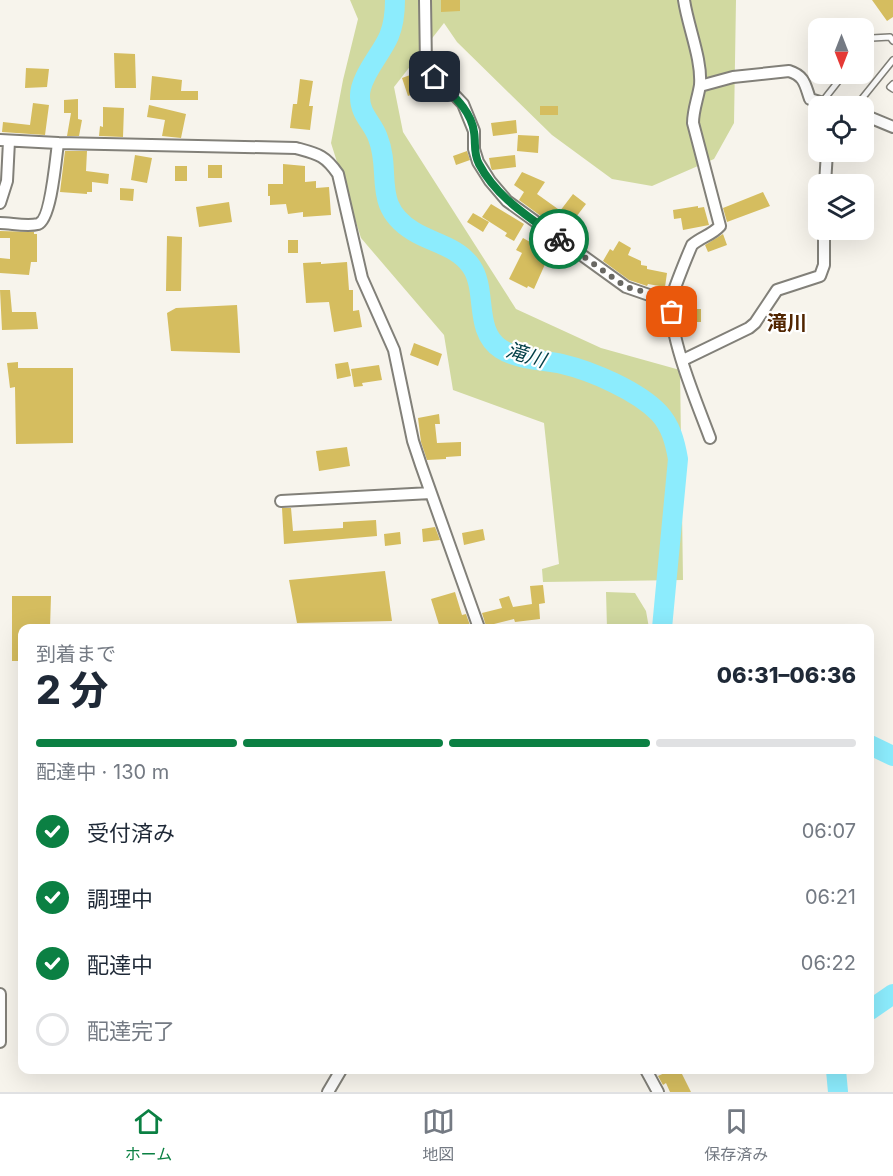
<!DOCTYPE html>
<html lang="ja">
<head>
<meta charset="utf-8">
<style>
	body { margin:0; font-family:Inter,"Noto Sans JP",sans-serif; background:#f6f6f7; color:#1f2937; height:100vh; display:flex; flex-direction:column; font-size:22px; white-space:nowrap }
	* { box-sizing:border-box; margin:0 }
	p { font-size:20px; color:#747a83 }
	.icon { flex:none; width:33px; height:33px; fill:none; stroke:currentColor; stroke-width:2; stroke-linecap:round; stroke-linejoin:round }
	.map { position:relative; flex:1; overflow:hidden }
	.drawer { position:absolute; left:18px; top:624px; width:856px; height:450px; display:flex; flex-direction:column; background:#fff; border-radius:12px; box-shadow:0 6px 24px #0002 }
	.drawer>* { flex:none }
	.needle { width:39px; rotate:180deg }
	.buttons { position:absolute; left:808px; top:18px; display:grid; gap:12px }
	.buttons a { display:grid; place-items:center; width:66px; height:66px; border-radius:12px; background:#fff; box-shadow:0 6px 24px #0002; font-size:30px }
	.pin { position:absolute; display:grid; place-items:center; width:51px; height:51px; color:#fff; margin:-26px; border-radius:12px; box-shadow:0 3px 9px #0006 }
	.courier { position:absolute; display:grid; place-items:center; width:60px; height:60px; margin:-30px; border:4px solid #0b8043; border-radius:50%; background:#fff; color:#222; box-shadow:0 2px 8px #0007 }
	.overview em { font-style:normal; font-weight:800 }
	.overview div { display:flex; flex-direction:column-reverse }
	.overview { display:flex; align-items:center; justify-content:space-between; height:102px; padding:0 18px }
	h1 { font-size:39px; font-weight:800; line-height:45px }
	.bar { display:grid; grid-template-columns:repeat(4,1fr); gap:9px 6px; align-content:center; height:72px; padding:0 18px }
	.bar i { height:8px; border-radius:4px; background:#e0e1e3 }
	.bar .on { background:#0b8043 }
	.bar p { grid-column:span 4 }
	ol { padding:0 18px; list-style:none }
	li { display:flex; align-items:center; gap:18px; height:66px }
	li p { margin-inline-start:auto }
	li .icon { padding:6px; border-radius:50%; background:#0b8043; color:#fff; stroke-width:4 }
	li:last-child { color:#747a83 }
	li i { width:33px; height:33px; border:3px solid #e0e1e3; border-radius:50% }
	.tabs { display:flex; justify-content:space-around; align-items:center; height:84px; border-top:2px solid #e0e1e3; background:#fff; font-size:16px; color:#747a83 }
	.tabs a { display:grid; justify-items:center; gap:3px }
	.tabs .on { color:#0b8043 }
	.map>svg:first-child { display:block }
	.green { fill:#d1d9a0 }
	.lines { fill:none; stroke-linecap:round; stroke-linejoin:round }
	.river { stroke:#8cecfd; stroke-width:20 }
	.building { fill:#d5bd5f }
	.lane-casing { stroke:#828079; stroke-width:8 }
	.street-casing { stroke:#828079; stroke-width:14 }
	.lane { stroke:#fff; stroke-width:5 }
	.street { stroke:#fff; stroke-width:10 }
	.done { stroke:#696863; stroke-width:6; stroke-dasharray:0 10.8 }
	.route { stroke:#0b8043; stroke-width:8 }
	.labels { text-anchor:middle; stroke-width:4.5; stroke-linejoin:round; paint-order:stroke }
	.neighbourhood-label { font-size:20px; font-weight:bold; fill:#512500; stroke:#fff }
	.water-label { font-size:20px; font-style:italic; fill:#003f47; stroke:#fff }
</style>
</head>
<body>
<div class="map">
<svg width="893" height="1092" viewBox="0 0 893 1092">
	<rect width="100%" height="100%" fill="#f7f4ec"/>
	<path class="green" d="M 350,0 L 736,0 L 734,123 L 714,159 L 652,186 L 612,179 L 552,135 L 457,42 L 444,23 L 394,87 L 403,132 L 516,309 L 601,348 L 680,370 L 683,580 L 543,582 L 542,569 L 559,564 L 544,423 L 453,390 L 444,335 L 361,238 L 331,143 L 343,80 L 358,19 Z
		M 606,592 L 635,593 L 646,611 L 649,628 L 607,628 Z"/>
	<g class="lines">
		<path class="river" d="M 395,0 C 395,12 394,24 389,36 C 382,53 359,78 360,97 C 360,115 373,123 378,138 C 392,173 371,205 413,231 C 432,243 457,246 471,266 C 488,290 473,331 501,349 C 518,360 543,360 562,364 C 592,371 638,391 659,413 C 671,426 675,442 678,459 L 662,628
			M 870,745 L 893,756
			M 870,1010 L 893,994
			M 836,1070 L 838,1092"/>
	</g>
	<path class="building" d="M 441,0 L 460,0 L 460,11 L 441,12 Z
		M 872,0 L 893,0 L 893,17 L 887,21 Z
		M 114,53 L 135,54 L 136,88 L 115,88 Z
		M 26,68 L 49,69 L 47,87 L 25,88 Z
		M 421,71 L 427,89 L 408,96 L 402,78 Z
		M 152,76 L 182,80 L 181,91 L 198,91 L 198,100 L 150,100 Z
		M 300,79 L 313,81 L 309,106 L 313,106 L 310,130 L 290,128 L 293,104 L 297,104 Z
		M 78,99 L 78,119 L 82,120 L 79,136 L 67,136 L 71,113 L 64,113 L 64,100 Z
		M 33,103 L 49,105 L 45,135 L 2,132 L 3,122 L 30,125 Z
		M 149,105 L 186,114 L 181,138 L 162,136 L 165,120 L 147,117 Z
		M 540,106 L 558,106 L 558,115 L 540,115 Z
		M 103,107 L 124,108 L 123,137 L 99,136 L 100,126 L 103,127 Z
		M 516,120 L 517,133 L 493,136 L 491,123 Z
		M 518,135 L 539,136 L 538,153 L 517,151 Z
		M 65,151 L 87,151 L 86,171 L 109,174 L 108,184 L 92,182 L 92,192 L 87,192 L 87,194 L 60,192 Z
		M 467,151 L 470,160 L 456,165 L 453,156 Z
		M 135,155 L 152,158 L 147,183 L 131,180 Z
		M 515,155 L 516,167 L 492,170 L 491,168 L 489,158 Z
		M 283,164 L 305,166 L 305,182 L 316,181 L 316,188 L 329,187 L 331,215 L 303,217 L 303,212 L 288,214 L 286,204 L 270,205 L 270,196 L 268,196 L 268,184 L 283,184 Z
		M 208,165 L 222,165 L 222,178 L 208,178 Z
		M 175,166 L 187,166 L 187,181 L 175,181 Z
		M 522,172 L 545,182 L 537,194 L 558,209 L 549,222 L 519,200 L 524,192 L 514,185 Z
		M 120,188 L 134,189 L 133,201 L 120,200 Z
		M 763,192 L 770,206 L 727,222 L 723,208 Z
		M 573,194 L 586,204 L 573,221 L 560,211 Z
		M 229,202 L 232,222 L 199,227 L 196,207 Z
		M 491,204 L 524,224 L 514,241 L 505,236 L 507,233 L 482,217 Z
		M 698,206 L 698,208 L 704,207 L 709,225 L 683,230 L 681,218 L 674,219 L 673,210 Z
		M 473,213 L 489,222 L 483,232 L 467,222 Z
		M 0,231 L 34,232 L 34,234 L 37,234 L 37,262 L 31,262 L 29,275 L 0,273 L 0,258 L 10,259 L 10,238 L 0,238 Z
		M 723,234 L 727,245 L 708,252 L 705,245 Z
		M 167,236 L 182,237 L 181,291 L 166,291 Z
		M 523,238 L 539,247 L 542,240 L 554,244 L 534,289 L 528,286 L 527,288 L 509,279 L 522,253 L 516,250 Z
		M 288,240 L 298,240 L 298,253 L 288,253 Z
		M 619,241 L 631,248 L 628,255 L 641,261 L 641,265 L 647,266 L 647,269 L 667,273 L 665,287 L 648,284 L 647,286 L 629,280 L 603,261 L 610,249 L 613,251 Z
		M 321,262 L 321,264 L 347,262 L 349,290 L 353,290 L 353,311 L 359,310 L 362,327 L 334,332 L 329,302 L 306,303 L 303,263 Z
		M 0,290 L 10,290 L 12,312 L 36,312 L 38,329 L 2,330 Z
		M 237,305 L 240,353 L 171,351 L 167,313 L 176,308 Z
		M 685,309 L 701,309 L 701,322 L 685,322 Z
		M 414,343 L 442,354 L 438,366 L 410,355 Z
		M 18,362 L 18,368 L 73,368 L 73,443 L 16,444 L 15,387 L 10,388 L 7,363 Z
		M 348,362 L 351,376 L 337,379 L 335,364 Z
		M 379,365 L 382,380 L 362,383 L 363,386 L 354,387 L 351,369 Z
		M 439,414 L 440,424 L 435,424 L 437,443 L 461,442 L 461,456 L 446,457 L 446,459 L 427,460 L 421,442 L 418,418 Z
		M 347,447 L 350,466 L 319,471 L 316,451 Z
		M 282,508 L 291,508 L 293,531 L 343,528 L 343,522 L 376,520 L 377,536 L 284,544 Z
		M 435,527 L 440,540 L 423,542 L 422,529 Z
		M 483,529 L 485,540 L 464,545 L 462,533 Z
		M 400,532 L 401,544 L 385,546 L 384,534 Z
		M 385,571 L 392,621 L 297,623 L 289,580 Z
		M 543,585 L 545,603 L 539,604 L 540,619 L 515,622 L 514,619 L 486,626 L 482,613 L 502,608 L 499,599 L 509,596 L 513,607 L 532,604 L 530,586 Z
		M 455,592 L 462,615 L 466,614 L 471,628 L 440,628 L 431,599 Z
		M 12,596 L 51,596 L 50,628 L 22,628 L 22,661 L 12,661 Z
		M 671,1070 L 673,1074 L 680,1070 L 691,1092 L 670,1092 L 666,1083 L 663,1085 L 658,1076 Z"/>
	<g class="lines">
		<g class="lane-casing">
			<path id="lane" d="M 864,48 L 872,38 L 890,37 L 893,41
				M 893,84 L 890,87 L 893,89
				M 822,102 L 844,74
				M 856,106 L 893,60"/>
		</g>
		<g class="street-casing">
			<path id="street" d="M 425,0 L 426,65 L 463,104 L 474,131 L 474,149 L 478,162 L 490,181 L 507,201 L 626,287 L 652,296 L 671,299
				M 684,0 C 688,27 702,59 700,85 C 698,98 693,110 693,123 L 720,226 C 712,235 701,237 692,245 C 688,254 672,293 671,301 C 669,338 697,403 710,438
				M 700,86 L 733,77 L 789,71 C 805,76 805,85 810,99 L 833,106
				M 864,115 L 893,127
				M 0,140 L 58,143 L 296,148 C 318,154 325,155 338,174 L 362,278 L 394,350 L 413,441 L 421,465 L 479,628
				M 825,184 L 827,152
				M 0,203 L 7,181 L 9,141
				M 0,223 C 11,223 27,227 38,224 C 51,220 56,157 58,143
				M 683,360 L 749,328 L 755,323 L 777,290 L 820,276 L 824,265 L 824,230
				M 281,501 L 431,493
				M 0,994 L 0,1042
				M 646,1070 L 658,1092
				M 328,1092 L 341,1070"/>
		</g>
		<use href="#lane" class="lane"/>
		<use href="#street" class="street"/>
	</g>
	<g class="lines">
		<path class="done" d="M 559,239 L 626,287 L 671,299 L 672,312"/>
		<path class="route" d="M 435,77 C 450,93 471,109 474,132 C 476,143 473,153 479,164 C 497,198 529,217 559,239"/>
	</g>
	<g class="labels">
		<g class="neighbourhood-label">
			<text x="787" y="330">滝川</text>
		</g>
		<g class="water-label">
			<text transform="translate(526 355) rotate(17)" y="7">滝川</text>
		</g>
	</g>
</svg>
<div class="buttons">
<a><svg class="needle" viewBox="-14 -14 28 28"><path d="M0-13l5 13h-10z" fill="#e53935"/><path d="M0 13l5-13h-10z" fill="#747a83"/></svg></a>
<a><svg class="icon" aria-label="locate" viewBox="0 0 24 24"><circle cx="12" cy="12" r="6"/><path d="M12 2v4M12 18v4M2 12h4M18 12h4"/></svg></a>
<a><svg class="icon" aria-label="layers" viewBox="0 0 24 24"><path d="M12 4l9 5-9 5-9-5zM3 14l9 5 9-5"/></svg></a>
</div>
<div class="pin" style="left:672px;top:312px;background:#ea580c"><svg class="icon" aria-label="bag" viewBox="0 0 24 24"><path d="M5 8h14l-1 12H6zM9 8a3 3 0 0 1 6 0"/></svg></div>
<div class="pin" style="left:435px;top:77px;background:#1f2937"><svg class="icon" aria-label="home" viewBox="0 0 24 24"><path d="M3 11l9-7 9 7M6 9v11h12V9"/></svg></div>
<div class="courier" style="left:559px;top:239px"><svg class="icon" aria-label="bike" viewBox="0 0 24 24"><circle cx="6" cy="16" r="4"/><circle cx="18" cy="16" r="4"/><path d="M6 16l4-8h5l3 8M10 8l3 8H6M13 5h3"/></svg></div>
<section class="drawer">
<div class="overview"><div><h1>2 分</h1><p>到着まで</p></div><em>06:31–06:36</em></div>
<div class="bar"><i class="on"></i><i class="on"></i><i class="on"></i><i></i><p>配達中 · 130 m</p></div>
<ol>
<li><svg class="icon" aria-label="check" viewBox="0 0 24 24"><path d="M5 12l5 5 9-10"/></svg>受付済み<p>06:07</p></li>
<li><svg class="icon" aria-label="check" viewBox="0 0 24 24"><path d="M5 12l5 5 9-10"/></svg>調理中<p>06:21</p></li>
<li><svg class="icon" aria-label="check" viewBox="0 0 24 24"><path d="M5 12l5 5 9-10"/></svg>配達中<p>06:22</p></li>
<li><i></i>配達完了</li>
</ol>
</section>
</div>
<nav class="tabs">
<a class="on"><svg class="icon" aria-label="home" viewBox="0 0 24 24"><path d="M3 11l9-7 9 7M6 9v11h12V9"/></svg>ホーム</a>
<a><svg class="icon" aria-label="map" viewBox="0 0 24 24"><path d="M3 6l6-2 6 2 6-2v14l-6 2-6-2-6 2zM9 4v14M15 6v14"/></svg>地図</a>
<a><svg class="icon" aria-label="saved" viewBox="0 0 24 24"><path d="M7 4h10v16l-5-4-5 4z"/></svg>保存済み</a>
</nav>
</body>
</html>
